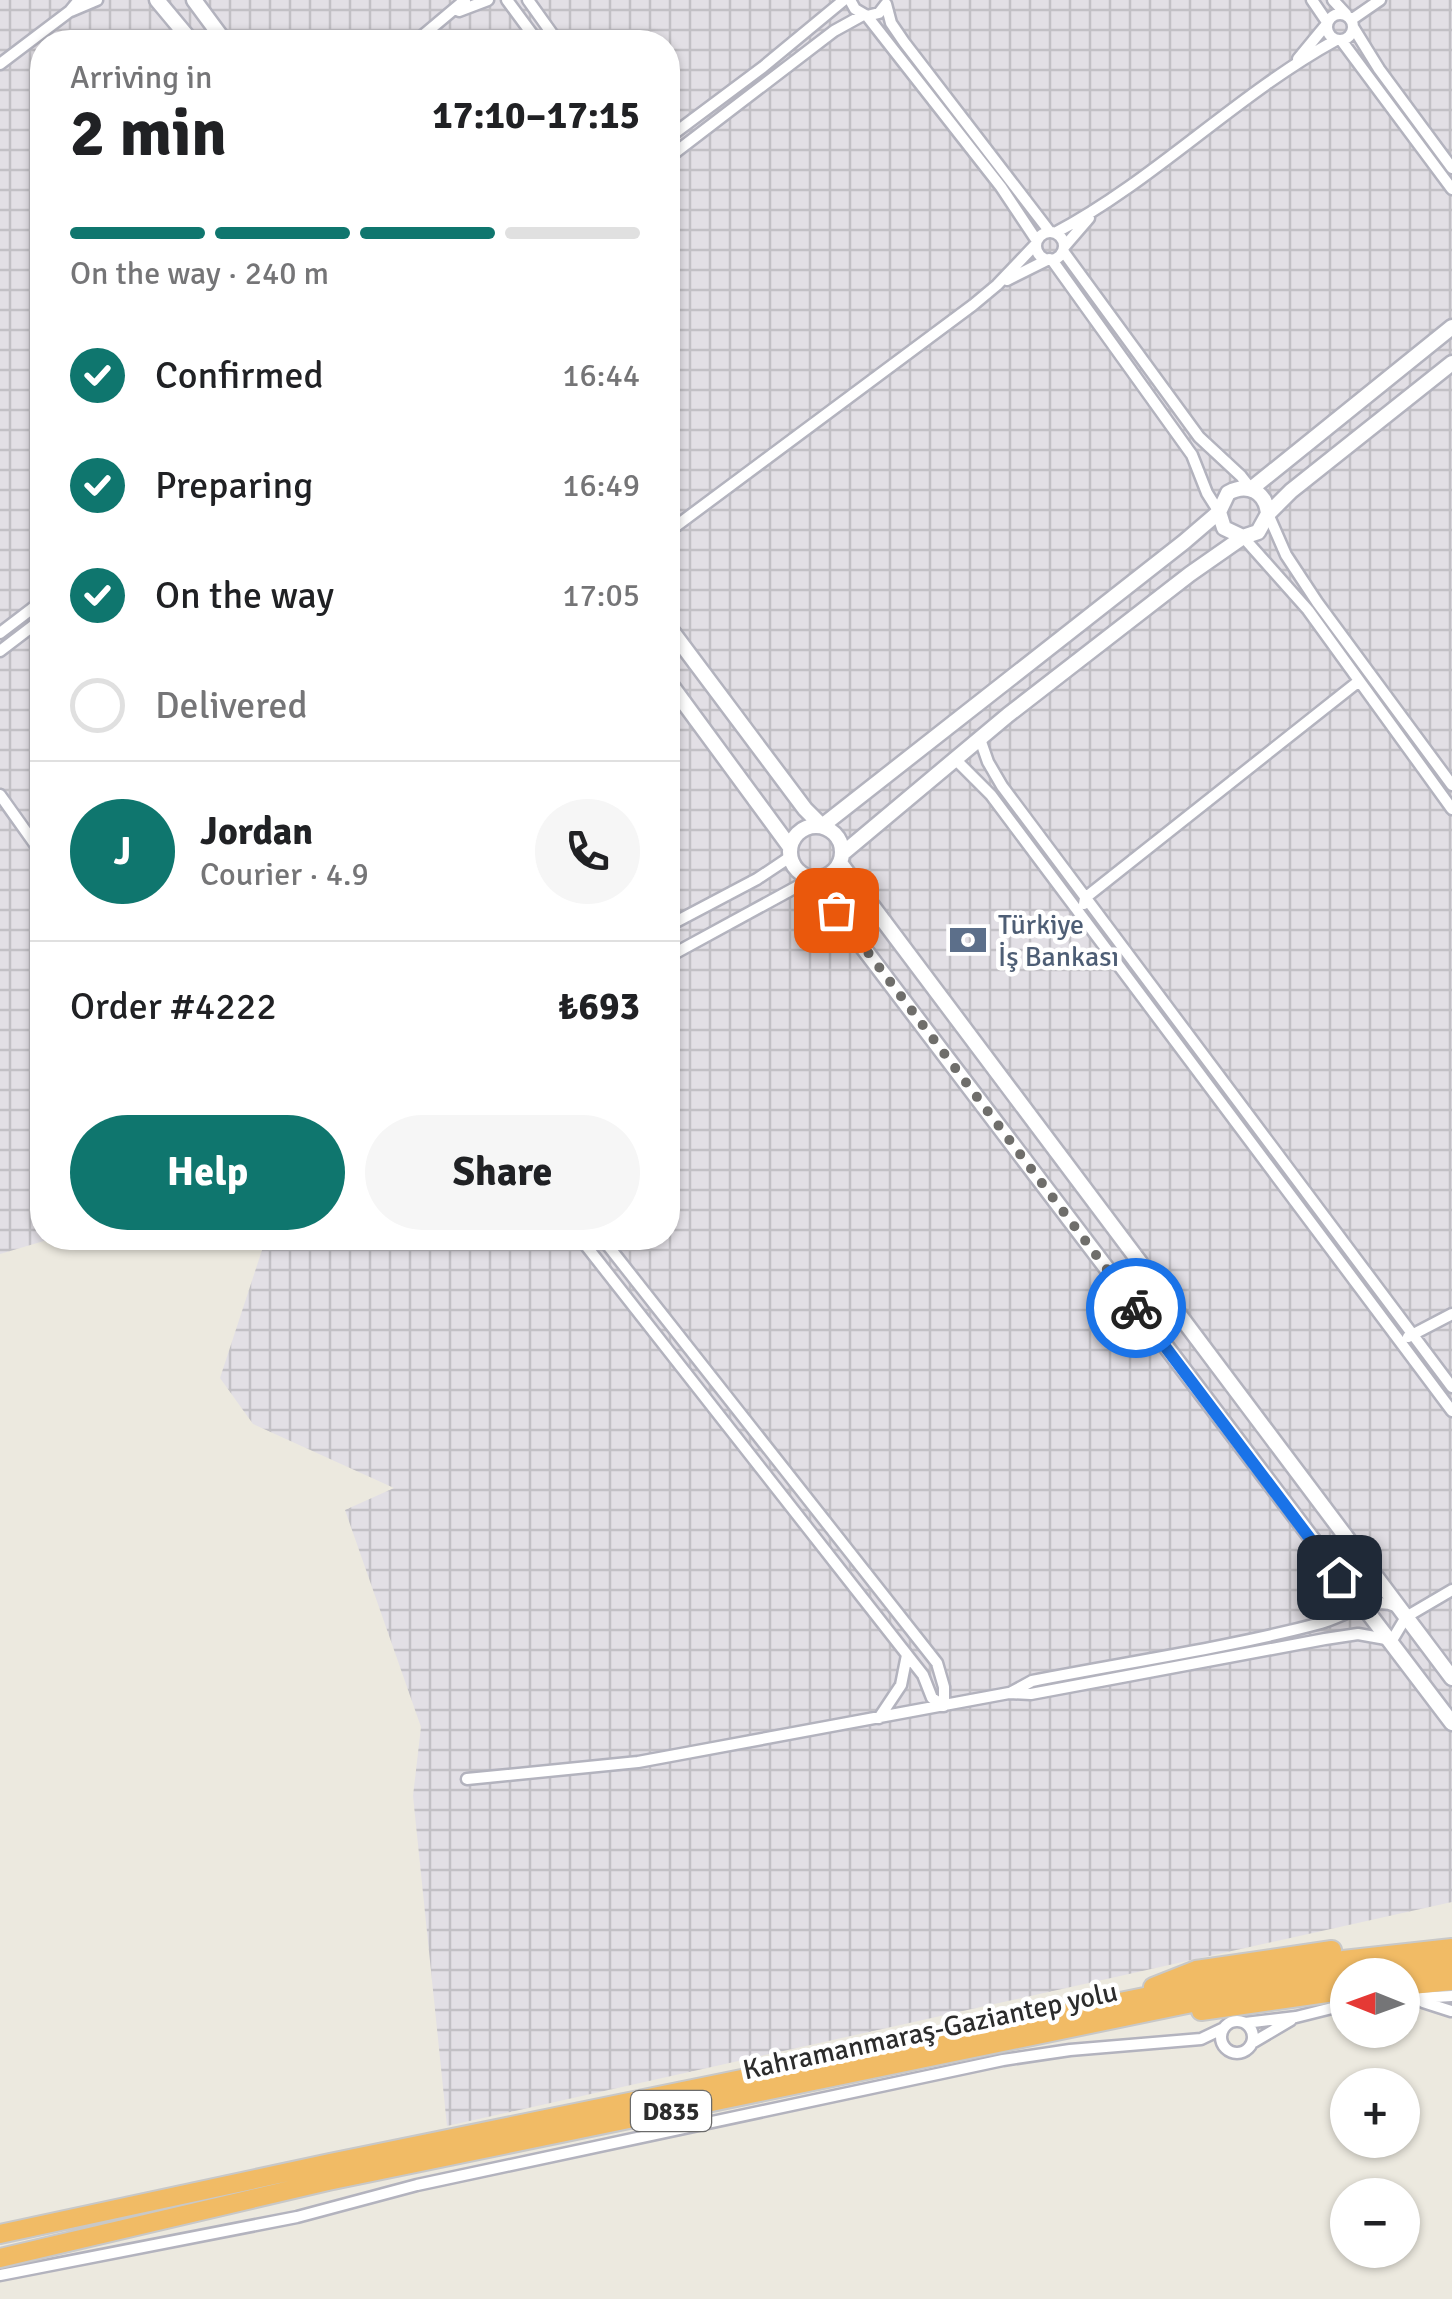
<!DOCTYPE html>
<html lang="en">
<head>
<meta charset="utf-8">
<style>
	body { margin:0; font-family:Signika,sans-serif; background:#f6f6f6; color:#202124; height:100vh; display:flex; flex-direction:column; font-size:38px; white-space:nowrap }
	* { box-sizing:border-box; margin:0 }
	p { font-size:32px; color:#757577 }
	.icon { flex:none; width:55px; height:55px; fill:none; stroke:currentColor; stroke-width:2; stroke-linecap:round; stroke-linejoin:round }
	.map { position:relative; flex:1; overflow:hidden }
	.details { position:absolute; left:30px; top:30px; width:650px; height:1220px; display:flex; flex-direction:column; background:#fff; border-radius:40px; box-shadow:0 2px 8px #0004 }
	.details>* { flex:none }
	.needle { width:65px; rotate:271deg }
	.fabs { position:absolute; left:1330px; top:1958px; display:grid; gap:20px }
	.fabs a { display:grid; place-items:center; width:90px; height:90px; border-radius:50%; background:#fff; box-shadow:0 2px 8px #0004; font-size:50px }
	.pin { position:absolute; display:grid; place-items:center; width:85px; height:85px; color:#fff; margin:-42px; border-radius:20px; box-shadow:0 5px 15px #0006 }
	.courier { position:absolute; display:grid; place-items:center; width:100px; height:100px; margin:-50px; border:8px solid #1a73e8; border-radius:50%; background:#fff; color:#222; box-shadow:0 2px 12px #0007 }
	.summary em { font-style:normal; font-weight:700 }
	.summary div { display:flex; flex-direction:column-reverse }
	.summary { display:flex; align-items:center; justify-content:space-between; height:170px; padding:0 40px }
	h1 { font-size:65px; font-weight:700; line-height:75px }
	.bar { display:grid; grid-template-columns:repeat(4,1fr); gap:15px 10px; align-content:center; height:120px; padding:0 40px }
	.bar i { height:12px; border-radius:8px; background:#e0e0e0 }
	.bar .active { background:#0f766e }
	.bar p { grid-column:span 4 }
	.line { display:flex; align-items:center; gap:25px; padding:0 40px; border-top:2px solid #e0e0e0 }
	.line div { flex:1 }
	.round { display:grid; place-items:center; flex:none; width:105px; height:105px; border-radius:52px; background:#f6f6f6 }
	ol { padding:0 40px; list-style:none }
	li { display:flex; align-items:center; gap:30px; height:110px }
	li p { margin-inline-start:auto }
	li .icon { padding:10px; border-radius:50%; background:#0f766e; color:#fff; stroke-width:4 }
	li:last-child { color:#757577 }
	li i { width:55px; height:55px; border:5px solid #e0e0e0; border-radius:50% }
	.action { display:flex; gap:20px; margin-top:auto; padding:20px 40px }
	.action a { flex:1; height:115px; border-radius:60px; background:#0f766e; color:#fff; font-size:40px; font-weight:700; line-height:115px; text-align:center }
	.action a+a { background:#f6f6f6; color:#202124 }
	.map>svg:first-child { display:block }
	.industrial { fill:url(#industrial-grid) }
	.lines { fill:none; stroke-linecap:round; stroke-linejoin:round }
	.street-casing { stroke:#b3b3be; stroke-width:15 }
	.secondary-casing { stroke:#b3b3be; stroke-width:19 }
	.highway-casing { stroke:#c8c8c8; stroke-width:22 }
	.street { stroke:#fff; stroke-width:10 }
	.secondary { stroke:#fff; stroke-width:14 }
	.highway { stroke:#f1bb65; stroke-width:18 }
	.done { stroke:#6f6e6b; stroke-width:10; stroke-dasharray:0 18 }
	.route { stroke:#1a73e8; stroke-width:12 }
	.labels { text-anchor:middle; stroke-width:9; stroke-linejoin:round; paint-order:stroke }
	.shield { fill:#fff; stroke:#6b6b6b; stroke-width:2.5 }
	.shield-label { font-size:25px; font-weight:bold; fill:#2c2c2c }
	.service-label { font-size:28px; fill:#4e5e75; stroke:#fff; text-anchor:start }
	.street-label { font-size:28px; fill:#2c2c2c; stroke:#fff }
</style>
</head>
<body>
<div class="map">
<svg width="1452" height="2299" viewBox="0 0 1452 2299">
	<defs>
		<pattern id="industrial-grid" width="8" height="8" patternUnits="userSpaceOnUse" patternTransform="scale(2.5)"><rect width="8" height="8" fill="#e2dfe5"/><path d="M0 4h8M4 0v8" fill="none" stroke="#c2c0c5"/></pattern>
	</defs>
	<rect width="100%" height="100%" fill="#ece9df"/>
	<path class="industrial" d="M 0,0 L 1452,0 L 1452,1902 L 447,2126 L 413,1796 L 421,1727 L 345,1510 L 394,1488 L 253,1424 L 220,1378 L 266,1238 L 668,1238 L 668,42 L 42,42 L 42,1238 L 54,1238 L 0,1254 Z"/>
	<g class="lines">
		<g class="street-casing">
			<path id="street" d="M 507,0 L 538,42
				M 528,0 L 558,42
				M 850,0 L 855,9 L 867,16 L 879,13 L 886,4
				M 1312,0 L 1327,22
				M 1333,0 L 1346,14
				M 886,4 L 891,23 L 904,42 L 1050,232
				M 71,11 L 97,0
				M 459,11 L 488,0
				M1327 27a13 13 0 1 1 26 0a13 13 0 1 1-26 0Z
				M 867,16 L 1001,187 L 1037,241
				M 1351,20 L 1380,0
				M 1353,27 L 1379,69 L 1452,168
				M 1341,40 L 1452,189
				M 415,42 L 465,0
				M 1298,59 L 1326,25
				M 0,64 L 70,11 L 79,0
				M 668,138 L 763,67 L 844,0
				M 668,158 L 834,31 L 863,15
				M1036 246a14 14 0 1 1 28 0a14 14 0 1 1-28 0Z
				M 1055,233 C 1155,180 1236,95 1336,40
				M 1064,247 L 1089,218
				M 1063,251 L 1199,437 L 1241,476 L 1251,489
				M 1052,260 L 1192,455 L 1207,493 L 1219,512
				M 1007,280 L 1049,259
				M 1268,514 L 1286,555 L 1317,602 L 1452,785
				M 668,532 L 973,305 L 997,285 L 1036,244
				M 1243,537 L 1308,610 L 1452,809
				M 0,633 L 42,601
				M 0,651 L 42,619
				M 980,739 L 988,762 L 1002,786 L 1452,1387
				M 955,759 L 991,795 L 1452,1411
				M 0,795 L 42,854
				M 1084,904 L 1085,898 L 1359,681
				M 668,926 L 757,879 L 790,857
				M 668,957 L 811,879
				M 580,1238 L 923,1675 L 932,1698 L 943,1705
				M 602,1238 L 937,1663 L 944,1687 L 944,1706
				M 1408,1337 L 1452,1314
				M 1010,1693 L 1032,1681 C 1128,1662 1227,1648 1321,1623 C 1343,1617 1373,1596 1395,1606
				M 879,1718 L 901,1685 L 907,1655
				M 467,1779 L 638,1762 L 1009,1693 L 1031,1694 L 1325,1639 L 1358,1634 L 1386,1639 L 1394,1637 L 1406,1617 L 1452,1590
				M 1402,1999 L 1452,1996
				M 1423,2002 L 1451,2011
				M1221 2037a16 16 0 1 1 32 0a16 16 0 1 1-32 0Z
				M 1245,2023 L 1296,2017 L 1348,2004
				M 1252,2043 L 1291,2020
				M 0,2275 L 297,2217 L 417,2185 L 1003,2060 L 1070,2050 L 1201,2039 L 1224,2028"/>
		</g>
		<g class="secondary-casing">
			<path id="secondary" d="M 157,0 L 192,42
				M 194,0 L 225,42
				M 1251,489 L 1452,327
				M 1219,512 L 1224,528 L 1243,537
				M 668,626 L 805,809 L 822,826 L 1184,542 L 1219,512 L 1228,493 C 1248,482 1266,492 1268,514
				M 668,681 L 790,847
				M790 852a26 26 0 1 1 52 0a26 26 0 1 1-52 0Z
				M 842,854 L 1008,715 L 1190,574 L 1243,537 L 1258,532 L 1268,514 L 1291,491 L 1452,363
				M 840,863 L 1452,1678
				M 811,879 L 1452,1723"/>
		</g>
		<g class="highway-casing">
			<path id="highway" d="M 1349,1975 L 1452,1965
				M 1402,1986 L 1452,1981
				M 1153,1987 L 1196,1970 L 1332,1950
				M 1201,2011 L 1348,1990
				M 0,2234 L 330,2163 L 1223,1981 L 1343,1960 L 1452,1948
				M 0,2258 L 328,2181 L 1226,1996 L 1348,1975"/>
		</g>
		<use href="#street" class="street"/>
		<use href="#secondary" class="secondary"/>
		<use href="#highway" class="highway"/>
	</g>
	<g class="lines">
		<path class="done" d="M 836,910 L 1136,1308"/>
		<path class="route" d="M 1136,1308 L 1339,1577"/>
	</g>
	<defs>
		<g id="bank-bare" transform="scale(3)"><path d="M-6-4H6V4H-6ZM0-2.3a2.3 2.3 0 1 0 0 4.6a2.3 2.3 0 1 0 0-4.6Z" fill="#5c6f8a" stroke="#fff" stroke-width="2.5" paint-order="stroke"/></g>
	</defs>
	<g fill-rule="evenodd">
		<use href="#bank-bare" x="968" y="940"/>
	</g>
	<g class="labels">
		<rect class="shield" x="631" y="2091" width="80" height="40" rx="8"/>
		<g class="shield-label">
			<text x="671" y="2120">D835</text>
		</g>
		<g class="service-label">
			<text x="998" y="934">Türkiye<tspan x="998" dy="32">İş Bankası</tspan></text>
		</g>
		<g class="street-label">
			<text transform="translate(930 2030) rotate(-12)" y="10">Kahramanmaraş-Gaziantep yolu</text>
		</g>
	</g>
</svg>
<div class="fabs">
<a><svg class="needle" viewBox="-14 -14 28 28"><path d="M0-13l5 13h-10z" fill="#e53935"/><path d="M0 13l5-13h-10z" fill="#757577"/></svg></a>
<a>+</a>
<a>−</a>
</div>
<div class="pin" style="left:836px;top:910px;background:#ea580c"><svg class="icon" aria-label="bag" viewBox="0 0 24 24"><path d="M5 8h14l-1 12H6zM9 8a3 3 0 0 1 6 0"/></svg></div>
<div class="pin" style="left:1339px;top:1577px;background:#1f2937"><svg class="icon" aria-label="home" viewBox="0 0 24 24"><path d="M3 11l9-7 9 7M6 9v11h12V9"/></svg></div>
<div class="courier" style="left:1136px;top:1308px"><svg class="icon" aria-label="bike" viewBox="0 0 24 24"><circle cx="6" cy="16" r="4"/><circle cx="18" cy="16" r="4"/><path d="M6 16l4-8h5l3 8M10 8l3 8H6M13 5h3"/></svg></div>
<section class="details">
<div class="summary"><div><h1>2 min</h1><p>Arriving in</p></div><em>17:10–17:15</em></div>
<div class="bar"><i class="active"></i><i class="active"></i><i class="active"></i><i></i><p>On the way · 240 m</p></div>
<ol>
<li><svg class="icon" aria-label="check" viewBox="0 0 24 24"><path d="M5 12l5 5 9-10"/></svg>Confirmed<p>16:44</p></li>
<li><svg class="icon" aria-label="check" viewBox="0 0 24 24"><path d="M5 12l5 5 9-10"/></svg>Preparing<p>16:49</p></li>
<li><svg class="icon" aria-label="check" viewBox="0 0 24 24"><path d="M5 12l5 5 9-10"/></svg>On the way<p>17:05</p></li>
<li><i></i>Delivered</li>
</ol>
<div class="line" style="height:180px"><b class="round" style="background:#0f766e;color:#fff">J</b><div><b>Jordan</b><p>Courier · 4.9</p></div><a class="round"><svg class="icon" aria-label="phone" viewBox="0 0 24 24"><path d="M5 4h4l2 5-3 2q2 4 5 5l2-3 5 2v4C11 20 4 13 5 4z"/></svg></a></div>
<div class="line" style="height:130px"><div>Order #4222</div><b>₺693</b></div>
<div class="action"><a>Help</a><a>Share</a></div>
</section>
</div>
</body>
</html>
